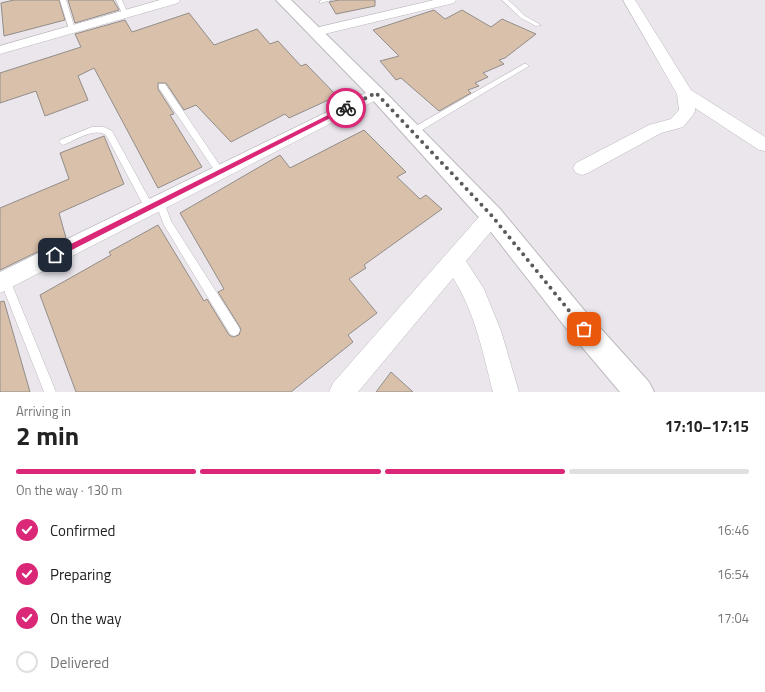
<!DOCTYPE html>
<html lang="en">
<head>
<meta charset="utf-8">
<style>
	body { margin:0; font-family:"Titillium Web",sans-serif; background:#f6f6f6; color:#222; height:100vh; display:flex; flex-direction:column; font-size:15px; white-space:nowrap }
	* { box-sizing:border-box; margin:0 }
	p { font-size:13px; color:#767676 }
	.icon { flex:none; width:22px; height:22px; fill:none; stroke:currentColor; stroke-width:2; stroke-linecap:round; stroke-linejoin:round }
	.map { position:relative; height:392px; overflow:hidden }
	.side { display:flex; flex-direction:column; background:#fff; flex:1 }
	.side>* { flex:none }
	.pin { position:absolute; display:grid; place-items:center; width:34px; height:34px; color:#fff; margin:-17px; border-radius:8px; box-shadow:0 2px 6px #0006 }
	.courier { position:absolute; display:grid; place-items:center; width:40px; height:40px; margin:-20px; border:3px solid #db2777; border-radius:50%; background:#fff; color:#222; box-shadow:0 1px 5px #0007 }
	.head em { font-style:normal; font-weight:700 }
	.head div { display:flex; flex-direction:column-reverse }
	.head { display:flex; align-items:center; justify-content:space-between; height:68px; padding:0 16px }
	h1 { font-size:26px; font-weight:700; line-height:30px }
	.bar { display:grid; grid-template-columns:repeat(4,1fr); gap:6px 4px; align-content:center; height:48px; padding:0 16px }
	.bar i { height:5px; border-radius:3px; background:#e0e0e0 }
	.bar .selected { background:#db2777 }
	.bar p { grid-column:span 4 }
	ol { padding:0 16px; list-style:none }
	li { display:flex; align-items:center; gap:12px; height:44px }
	li p { margin-inline-start:auto }
	li .icon { padding:4px; border-radius:50%; background:#db2777; color:#fff; stroke-width:4 }
	li:last-child { color:#767676 }
	li i { width:22px; height:22px; border:2px solid #e0e0e0; border-radius:50% }
	.map>svg:first-child { display:block }
	.building { fill:#d9c0aa; stroke:#928d89 }
	.lines { fill:none; stroke-linecap:round; stroke-linejoin:round }
	.lane-casing { stroke:#bcb8be; stroke-width:1 }
	.street-casing { stroke:#bcb8be; stroke-width:1 }
	.secondary-casing { stroke:#bcb8be; stroke-width:2 }
	.lane { fill:#fff; fill-rule:evenodd }
	.street { fill:#fff; fill-rule:evenodd }
	.secondary { fill:#fff; fill-rule:evenodd }
	.route { fill:#db2777 }
	.done { stroke:#5b595c; stroke-width:4; stroke-dasharray:0 7.2 }
</style>
</head>
<body>
<div class="map">
<svg width="765" height="392" viewBox="0 0 765 392">
	<rect width="100%" height="100%" fill="#eae6ec"/>
	<path class="building" d="M 14,0 L 59,0 L 65,20 L 4,36 L 1,3 Z
		M 68,0 L 113,0 L 119,10 L 75,23 Z
		M 339,0 L 375,0 L 375,6 L 336,14 L 329,2 Z
		M 434,10 L 445,19 L 462,10 L 491,27 L 502,19 L 536,34 L 505,58 L 499,60 L 504,64 L 483,73 L 488,77 L 475,83 L 479,86 L 468,90 L 471,93 L 439,111 L 401,78 L 396,80 L 380,61 L 399,56 L 373,30 Z
		M 189,13 L 214,45 L 257,29 L 270,44 L 278,41 L 301,66 L 306,64 L 337,96 L 289,118 L 285,114 L 231,142 L 196,105 L 184,110 L 166,83 L 158,83 L 158,89 L 174,114 L 170,115 L 202,167 L 158,188 L 94,68 L 78,76 L 88,100 L 45,116 L 36,91 L 0,103 L 0,73 L 81,47 L 75,34 L 125,20 L 132,32 Z
		M 364,130 L 406,172 L 397,177 L 420,199 L 426,195 L 442,209 L 364,265 L 366,268 L 349,279 L 377,313 L 348,335 L 353,342 L 291,392 L 76,392 L 40,295 L 111,255 L 109,252 L 158,225 L 204,301 L 207,299 L 229,335 L 233,337 L 239,335 L 241,329 L 218,292 L 224,289 L 180,213 L 280,155 L 290,168 Z
		M 104,136 L 124,184 L 59,213 L 66,238 L 0,270 L 0,208 L 69,179 L 60,153 Z
		M 4,301 L 30,392 L 0,392 L 0,302 Z
		M 391,372 L 413,392 L 376,392 Z"/>
	<g class="lines">
		<g class="lane-casing">
			<path id="lane" d="M 60,0 L 66,0 L 75,29 L 74,30 L 69,29 Z
				M 116,0 L 122,0 L 128,14 L 127,15 L 123,15 Z
				M 322,0 L 332,0 L 320,3 L 320,1 Z
				M 502,0 L 508,0 L 525,16 L 541,25 L 536,26 L 521,18 Z
				M 524,64 L 526,64 L 529,66 L 415,134 L 409,134 L 408,132 L 409,130 Z
				M 159,84 L 165,84 L 223,170 L 224,172 L 223,174 L 217,174 L 159,88 Z
				M 92,127 L 104,127 L 112,131 L 152,204 L 154,207 L 152,210 L 146,210 L 106,135 C 93,127 75,141 63,145 L 59,142 L 60,140 Z
				M 160,198 L 163,199 L 171,221 L 238,326 L 240,330 L 238,334 L 234,336 L 230,334 L 164,225 L 155,202 L 157,199 Z
				M 5,275 L 9,277 L 10,280 L 56,392 L 44,392 L 0,280 L 1,277 Z"/>
		</g>
		<g class="street-casing">
			<path id="street" d="M 160,0 L 180,0 L 178,3 L 0,54 L 0,46 Z
				M 434,0 L 456,0 L 454,3 L 316,36 L 311,35 L 309,32 L 311,29 Z
				M 623,0 L 635,0 L 691,90 L 765,137 L 765,151 L 759,150 L 695,108 L 695,111 L 693,115 L 683,127 L 661,133 L 588,173 L 582,175 L 576,173 L 573,168 L 576,163 L 649,125 L 671,119 L 679,110 L 677,94 Z
				M 376,88 L 382,89 L 384,93 L 382,97 L 0,293 L 0,272 Z
				M 492,208 L 499,210 L 502,216 L 499,222 L 466,261 L 484,289 L 501,331 L 519,392 L 493,392 C 483,353 475,312 453,278 L 358,392 L 329,392 L 333,383 L 485,210 Z"/>
		</g>
		<g class="secondary-casing">
			<path id="secondary" d="M 276,0 L 291,0 L 382,89 L 500,209 L 584,310 L 649,382 L 654,392 L 620,392 L 566,328 L 484,223 L 370,97 Z"/>
		</g>
		<use href="#lane" class="lane"/>
		<use href="#street" class="street"/>
		<use href="#secondary" class="secondary"/>
	</g>
	<path class="route" d="M 346,106 L 349,108 L 348,109 L 58,257 L 53,257 L 53,253 Z"/>
	<g class="lines">
		<path class="done" d="M 346,108 L 376,93 L 492,216 L 584,329"/>
	</g>
</svg>
<div class="pin" style="left:584px;top:329px;background:#ea580c"><svg class="icon" aria-label="bag" viewBox="0 0 24 24"><path d="M5 8h14l-1 12H6zM9 8a3 3 0 0 1 6 0"/></svg></div>
<div class="pin" style="left:55px;top:255px;background:#1f2937"><svg class="icon" aria-label="home" viewBox="0 0 24 24"><path d="M3 11l9-7 9 7M6 9v11h12V9"/></svg></div>
<div class="courier" style="left:346px;top:108px"><svg class="icon" aria-label="bike" viewBox="0 0 24 24"><circle cx="6" cy="16" r="4"/><circle cx="18" cy="16" r="4"/><path d="M6 16l4-8h5l3 8M10 8l3 8H6M13 5h3"/></svg></div>
</div>
<section class="side">
<div class="head"><div><h1>2 min</h1><p>Arriving in</p></div><em>17:10–17:15</em></div>
<div class="bar"><i class="selected"></i><i class="selected"></i><i class="selected"></i><i></i><p>On the way · 130 m</p></div>
<ol>
<li><svg class="icon" aria-label="check" viewBox="0 0 24 24"><path d="M5 12l5 5 9-10"/></svg>Confirmed<p>16:46</p></li>
<li><svg class="icon" aria-label="check" viewBox="0 0 24 24"><path d="M5 12l5 5 9-10"/></svg>Preparing<p>16:54</p></li>
<li><svg class="icon" aria-label="check" viewBox="0 0 24 24"><path d="M5 12l5 5 9-10"/></svg>On the way<p>17:04</p></li>
<li><i></i>Delivered</li>
</ol>
</section>
</body>
</html>
